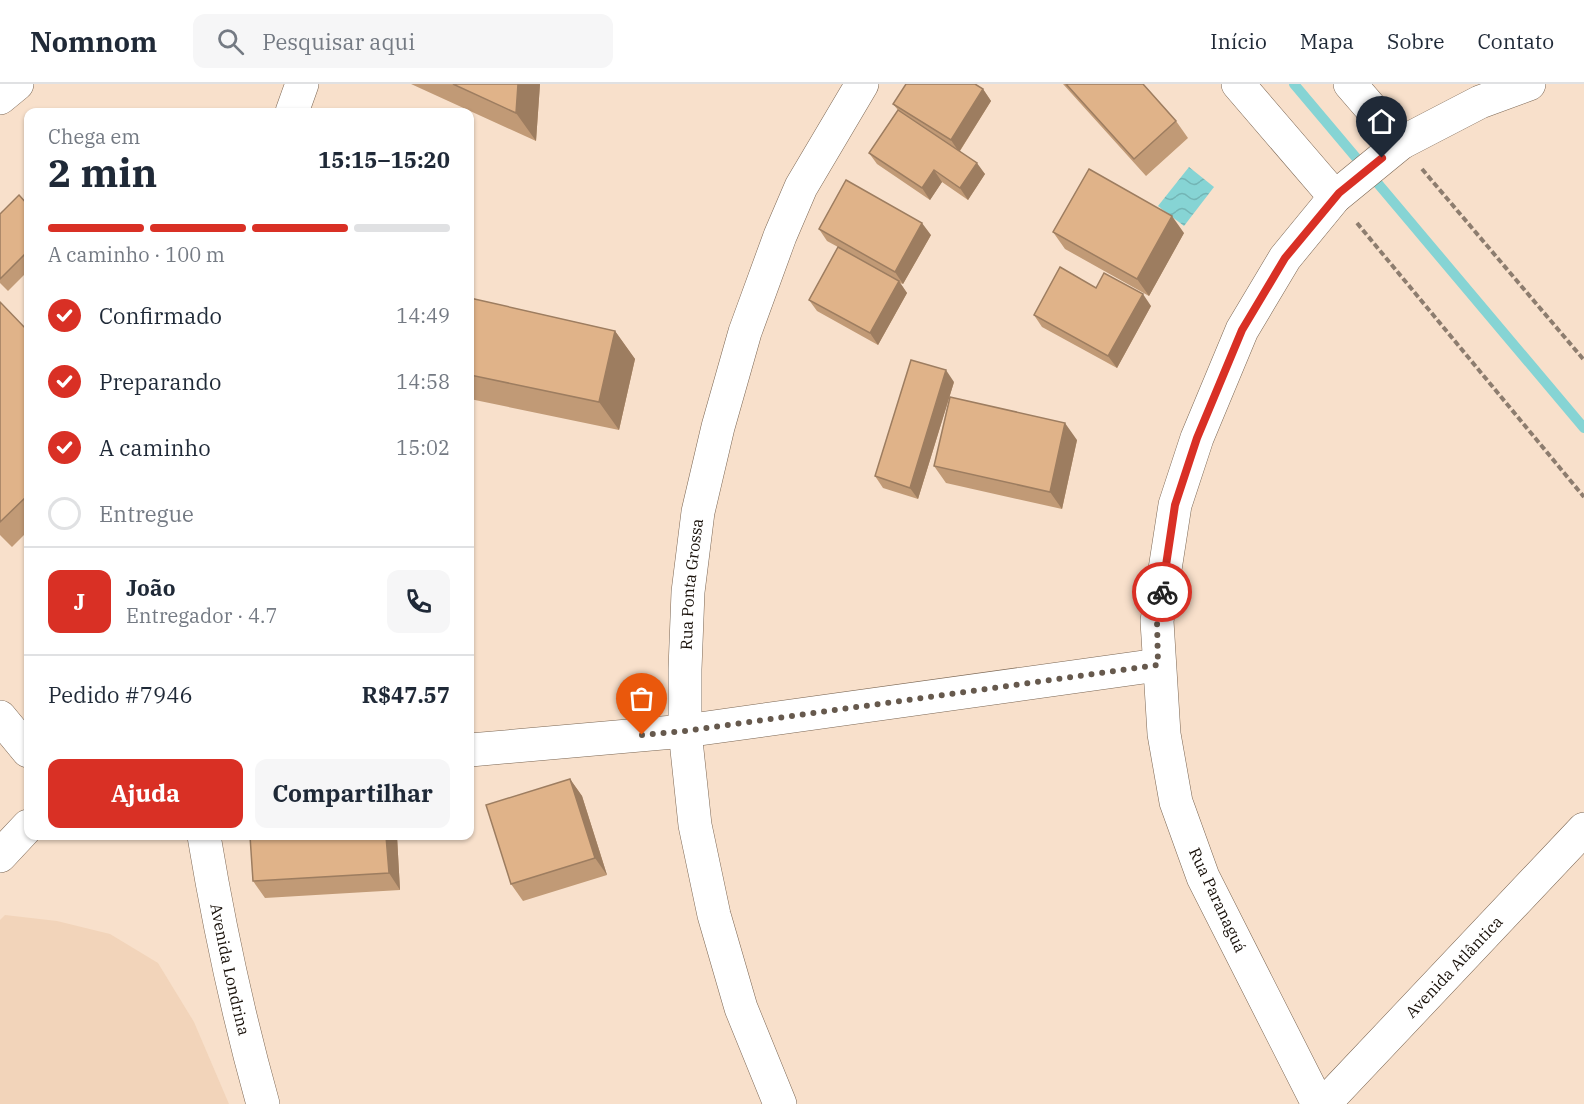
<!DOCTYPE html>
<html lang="pt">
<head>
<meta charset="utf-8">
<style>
	body { margin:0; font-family:"IBM Plex Serif",serif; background:#f6f6f7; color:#1f2937; height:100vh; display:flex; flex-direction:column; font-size:22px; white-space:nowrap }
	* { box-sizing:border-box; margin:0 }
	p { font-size:20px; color:#747a83 }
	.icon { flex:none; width:33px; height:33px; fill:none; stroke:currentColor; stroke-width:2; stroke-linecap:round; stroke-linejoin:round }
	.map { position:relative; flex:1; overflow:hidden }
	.sheet { position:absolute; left:24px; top:24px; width:450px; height:732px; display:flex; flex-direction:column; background:#fff; border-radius:12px; box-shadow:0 2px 4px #0004 }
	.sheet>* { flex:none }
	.pin { position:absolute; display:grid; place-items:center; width:51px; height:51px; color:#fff; margin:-62px -26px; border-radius:50% 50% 50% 0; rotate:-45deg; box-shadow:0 0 6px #0007 }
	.pin .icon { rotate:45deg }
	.courier { position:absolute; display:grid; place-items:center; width:60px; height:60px; margin:-30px; border:4px solid #d93025; border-radius:50%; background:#fff; color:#222; box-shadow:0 2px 8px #0007 }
	.summary em { font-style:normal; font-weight:700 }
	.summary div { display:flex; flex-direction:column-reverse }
	.summary { display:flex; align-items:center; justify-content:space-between; height:102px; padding:0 24px }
	h1 { font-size:39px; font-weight:700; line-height:45px }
	.bar { display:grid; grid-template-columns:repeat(4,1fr); gap:9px 6px; align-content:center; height:72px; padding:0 24px }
	.bar i { height:8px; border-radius:4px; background:#e0e1e3 }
	.bar .active { background:#d93025 }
	.bar p { grid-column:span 4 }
	.line { display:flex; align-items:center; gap:15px; padding:0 24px; border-top:2px solid #e0e1e3 }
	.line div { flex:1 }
	.round { display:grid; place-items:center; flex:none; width:63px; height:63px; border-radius:12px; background:#f6f6f7 }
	ol { padding:0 24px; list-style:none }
	li { display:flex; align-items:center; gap:18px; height:66px }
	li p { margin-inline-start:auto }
	li .icon { padding:6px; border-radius:50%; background:#d93025; color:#fff; stroke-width:4 }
	li:last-child { color:#747a83 }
	li i { width:33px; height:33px; border:3px solid #e0e1e3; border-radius:50% }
	.action { display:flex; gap:12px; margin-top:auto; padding:12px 24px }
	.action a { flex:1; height:69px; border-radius:12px; background:#d93025; color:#fff; font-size:24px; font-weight:700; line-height:69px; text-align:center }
	.action a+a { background:#f6f6f7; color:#1f2937 }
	header { display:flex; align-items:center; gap:36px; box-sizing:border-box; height:84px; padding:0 30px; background:#fff; border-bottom:2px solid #e0e1e3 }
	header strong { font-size:28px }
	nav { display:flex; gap:33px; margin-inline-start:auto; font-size:21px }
	.search { width:420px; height:54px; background:#f6f6f7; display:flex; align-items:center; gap:15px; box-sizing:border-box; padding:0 21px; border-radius:12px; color:#747a83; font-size:22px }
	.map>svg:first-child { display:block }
	.built { fill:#f2d4ba }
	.water { fill:url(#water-waves) }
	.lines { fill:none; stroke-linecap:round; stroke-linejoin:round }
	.stream { stroke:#86d4d4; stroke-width:10 }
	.street-casing { stroke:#7b6653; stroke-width:34 }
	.secondary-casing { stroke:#7b6653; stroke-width:34 }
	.path { stroke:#8d7d6f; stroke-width:4; stroke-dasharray:6 3; stroke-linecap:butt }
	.street { stroke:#fff; stroke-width:33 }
	.secondary { stroke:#fff; stroke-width:33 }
	.wall { fill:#c19a76 }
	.shaded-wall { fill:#9d7d60 }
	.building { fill:#e0b389; stroke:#9d7d60; stroke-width:1.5 }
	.done { stroke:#66594d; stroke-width:6; stroke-dasharray:0 10.8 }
	.route { stroke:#d93025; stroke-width:8 }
	.labels { text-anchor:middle; stroke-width:4.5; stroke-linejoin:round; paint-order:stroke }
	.street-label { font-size:16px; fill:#181009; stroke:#fff }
</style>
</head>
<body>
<header>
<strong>Nomnom</strong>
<div class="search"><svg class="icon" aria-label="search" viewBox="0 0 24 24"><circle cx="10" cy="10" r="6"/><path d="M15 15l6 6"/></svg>Pesquisar aqui</div>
<nav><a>Início</a><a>Mapa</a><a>Sobre</a><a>Contato</a></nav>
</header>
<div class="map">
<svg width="1584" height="1020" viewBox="0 0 1584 1020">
	<defs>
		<pattern id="water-waves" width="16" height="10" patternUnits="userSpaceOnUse" patternTransform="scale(1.5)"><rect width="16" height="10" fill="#86d4d4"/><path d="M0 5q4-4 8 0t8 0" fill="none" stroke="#73b5b5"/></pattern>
	</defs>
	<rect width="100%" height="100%" fill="#f8e0cb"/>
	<path class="built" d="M 5,831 L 57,837 L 110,850 L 158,879 L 194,938 L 229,1020 L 0,1020 L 0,836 Z"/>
	<path class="water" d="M 1189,83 L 1214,103 L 1184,142 L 1158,122 Z"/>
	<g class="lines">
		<path class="stream" d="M 1294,0 L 1584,344"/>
		<g class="street-casing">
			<g id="street">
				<path d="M 0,14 L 17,0"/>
				<path d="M 0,633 L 28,667"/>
				<path d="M 470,666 L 685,647 L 1158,581"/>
				<path id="s1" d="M 204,752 C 219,842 238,931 263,1020"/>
				<path id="s2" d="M 780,1020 L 741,924 L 714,831 L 695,741 L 685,647 L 685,585 L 688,508 L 698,428 L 718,343 L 745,248 L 780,152 L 801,103 L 862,0"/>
			</g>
		</g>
		<g class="secondary-casing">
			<g id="secondary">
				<path d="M 1238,0 L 1335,113"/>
				<path d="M 1350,0 L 1401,59"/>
				<path d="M 292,28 L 302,0"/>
				<path d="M 0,772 L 28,742"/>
				<path d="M 1318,1020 L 1203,793 L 1176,718 L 1164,650 L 1157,537 L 1175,421 L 1197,354 L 1242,246 L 1285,174 L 1335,113 L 1401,59 L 1480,18 L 1529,0"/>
				<path id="s3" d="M 1324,1020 L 1584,745"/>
			</g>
		</g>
		<path class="path" d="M 1422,85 L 1584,276
			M 1357,139 L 1584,413"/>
		<use href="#street" class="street"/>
		<use href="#secondary" class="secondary"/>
	</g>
	<path class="wall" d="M 411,0 L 540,0 L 536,57 Z
		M 1063,0 L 1143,0 L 1176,37 L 1188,54 L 1146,92 Z
		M 983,5 L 991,17 L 960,67 L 985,90 L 968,116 L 942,98 L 930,116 L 877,80 L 869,69 L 898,26 L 893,20 Z
		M 28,121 L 28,187 L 8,207 L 0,199 L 0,130 Z
		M 819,145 L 931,151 L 903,200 L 900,199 L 907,209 L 878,261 L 817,227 L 809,216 L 838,163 L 827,157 Z
		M 1053,148 L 1184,149 L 1149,212 L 1065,165 Z
		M 1096,204 L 1151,222 L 1117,284 L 1042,243 L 1034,231 Z
		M 470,214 L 615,247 L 635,275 L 619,346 L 470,315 Z
		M 0,218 L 28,247 L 28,447 L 12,463 L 0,451 Z
		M 954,298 L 918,415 L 883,404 L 875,392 Z
		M 1077,356 L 1062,425 L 946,399 L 934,382 Z
		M 570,695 L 582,712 L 607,791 L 523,817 L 511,800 Z
		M 250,752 L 397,752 L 400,806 L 265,814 L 253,797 Z"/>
	<path class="shaded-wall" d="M 518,0 L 540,0 L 536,57 L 516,29 Z
		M 983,5 L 991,17 L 959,68 L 951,56 Z
		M 977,79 L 985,90 L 968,116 L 960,104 Z
		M 934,86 L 942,98 L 930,116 L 922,104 Z
		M 1172,132 L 1184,149 L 1149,212 L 1137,195 Z
		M 922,139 L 931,151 L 903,200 L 895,188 Z
		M 899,197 L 907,209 L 878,261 L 870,249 Z
		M 1143,210 L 1151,222 L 1117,284 L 1108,272 Z
		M 615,247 L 635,275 L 619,346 L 599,318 Z
		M 946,286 L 954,298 L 918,415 L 910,404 Z
		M 1065,339 L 1077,356 L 1062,425 L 1050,408 Z
		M 570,695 L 582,712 L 607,791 L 595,774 Z
		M 386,752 L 397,752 L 400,806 L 389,789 Z"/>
	<path class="building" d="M 453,0 L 518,0 L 516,29 Z
		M 906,0 L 975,0 L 983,5 L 951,56 L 893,20 Z
		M 1066,0 L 1143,0 L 1176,37 L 1134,75 Z
		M 898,26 L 977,79 L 960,104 L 934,86 L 922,104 L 869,69 Z
		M 1089,85 L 1172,132 L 1137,195 L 1053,148 Z
		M 846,96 L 922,139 L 895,188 L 819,145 Z
		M 19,111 L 28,121 L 28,167 L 0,195 L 0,130 Z
		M 838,163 L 899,197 L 870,249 L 809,216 Z
		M 1060,183 L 1096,204 L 1104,189 L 1143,210 L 1108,272 L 1034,231 Z
		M 470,214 L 615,247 L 599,318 L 470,291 Z
		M 0,218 L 28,247 L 28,411 L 0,438 Z
		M 911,276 L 946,286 L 910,404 L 875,392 Z
		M 950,313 L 1065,339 L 1050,408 L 934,382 Z
		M 570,695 L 595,774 L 511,800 L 486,721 Z
		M 250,752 L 386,752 L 389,789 L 253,797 Z"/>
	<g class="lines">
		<path class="done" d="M 642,651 L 685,647 L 1158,581 L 1157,537 L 1162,508"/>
		<path class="route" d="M 1162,508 L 1175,421 L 1197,354 L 1242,246 L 1285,174 L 1339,109 L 1382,74"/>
	</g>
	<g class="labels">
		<g class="street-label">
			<text dy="6" stroke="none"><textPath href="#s2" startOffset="534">Rua Ponta Grossa</textPath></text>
			<text transform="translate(1218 816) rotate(65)" y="6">Rua Paranaguá</text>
			<text dy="6" stroke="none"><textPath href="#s3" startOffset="189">Avenida Atlântica</textPath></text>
			<text dy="6" stroke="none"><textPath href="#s1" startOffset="136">Avenida Londrina</textPath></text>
		</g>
	</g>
</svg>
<div class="pin" style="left:642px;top:651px;background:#ea580c"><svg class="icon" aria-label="bag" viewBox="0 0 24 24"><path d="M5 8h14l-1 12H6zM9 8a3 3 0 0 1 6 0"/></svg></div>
<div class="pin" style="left:1382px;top:74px;background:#1f2937"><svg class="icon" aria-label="home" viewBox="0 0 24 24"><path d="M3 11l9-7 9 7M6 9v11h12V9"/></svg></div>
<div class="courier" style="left:1162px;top:508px"><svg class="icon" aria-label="bike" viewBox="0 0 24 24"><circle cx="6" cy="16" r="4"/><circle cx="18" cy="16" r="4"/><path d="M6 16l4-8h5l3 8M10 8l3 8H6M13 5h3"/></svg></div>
<section class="sheet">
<div class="summary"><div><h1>2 min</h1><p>Chega em</p></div><em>15:15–15:20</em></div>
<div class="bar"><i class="active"></i><i class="active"></i><i class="active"></i><i></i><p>A caminho · 100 m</p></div>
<ol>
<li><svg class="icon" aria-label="check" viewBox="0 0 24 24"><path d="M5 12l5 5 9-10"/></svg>Confirmado<p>14:49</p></li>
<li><svg class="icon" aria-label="check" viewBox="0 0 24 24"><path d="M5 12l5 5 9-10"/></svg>Preparando<p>14:58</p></li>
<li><svg class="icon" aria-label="check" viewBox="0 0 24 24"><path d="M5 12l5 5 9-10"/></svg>A caminho<p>15:02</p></li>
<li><i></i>Entregue</li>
</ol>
<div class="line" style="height:108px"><b class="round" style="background:#d93025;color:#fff">J</b><div><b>João</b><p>Entregador · 4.7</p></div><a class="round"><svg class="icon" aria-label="phone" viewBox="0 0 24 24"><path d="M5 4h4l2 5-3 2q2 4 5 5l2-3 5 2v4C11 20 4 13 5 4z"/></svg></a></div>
<div class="line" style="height:78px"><div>Pedido #7946</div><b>R$47.57</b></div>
<div class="action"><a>Ajuda</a><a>Compartilhar</a></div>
</section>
</div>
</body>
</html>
